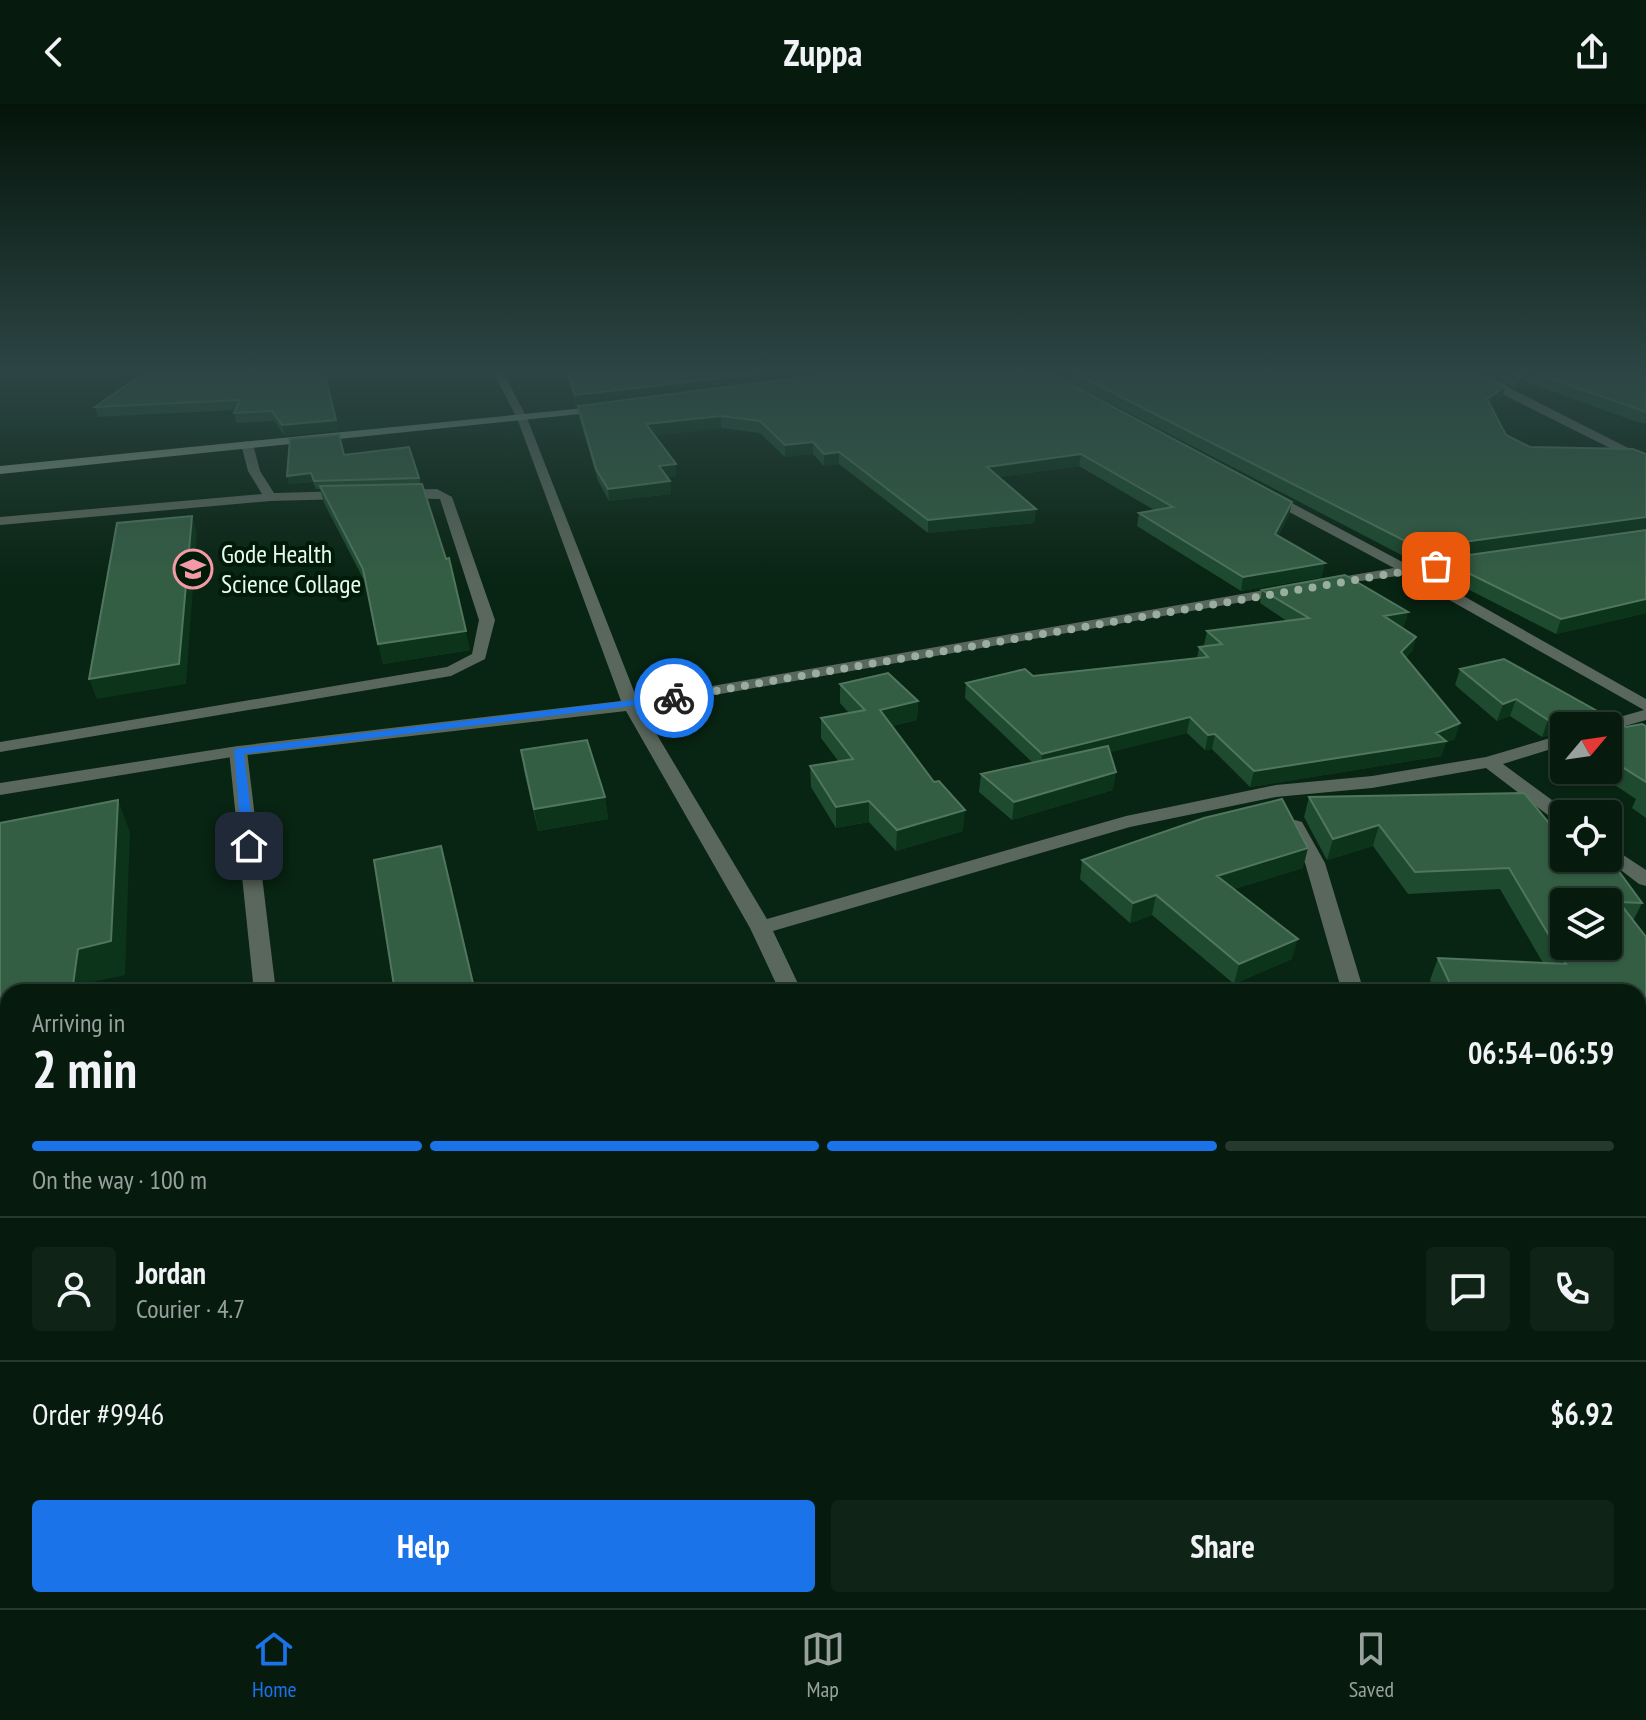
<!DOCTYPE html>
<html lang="en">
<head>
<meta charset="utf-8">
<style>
	body { margin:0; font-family:"PT Sans Narrow",sans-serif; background:#0f2417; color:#f1f3f6; height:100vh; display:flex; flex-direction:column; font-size:30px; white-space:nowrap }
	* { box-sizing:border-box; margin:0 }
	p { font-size:26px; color:#98a19e }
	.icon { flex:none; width:44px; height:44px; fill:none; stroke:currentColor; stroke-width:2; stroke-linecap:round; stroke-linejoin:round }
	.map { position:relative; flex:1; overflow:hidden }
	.details { position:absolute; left:0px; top:880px; width:1646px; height:624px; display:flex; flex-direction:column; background:#061b0e; border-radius:24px 24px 0 0; box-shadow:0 2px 6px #0004,0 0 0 2px #27392e }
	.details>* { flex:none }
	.needle { width:52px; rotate:61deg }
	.tools { position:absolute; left:1550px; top:608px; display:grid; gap:16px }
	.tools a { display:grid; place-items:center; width:72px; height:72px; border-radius:8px; background:#061b0e; box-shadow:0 2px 6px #0004,0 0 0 2px #27392e; font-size:40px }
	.pin { position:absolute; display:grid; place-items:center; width:68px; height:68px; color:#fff; margin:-34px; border-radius:16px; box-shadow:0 4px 12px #0006 }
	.courier { position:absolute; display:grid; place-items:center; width:80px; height:80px; margin:-40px; border:6px solid #1a73e8; border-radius:50%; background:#fff; color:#222; box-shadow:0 2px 10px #0007 }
	.summary em { font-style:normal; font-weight:700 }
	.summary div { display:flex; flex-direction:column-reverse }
	.summary { display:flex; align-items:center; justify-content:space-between; height:136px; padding:0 32px }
	h1 { font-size:52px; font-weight:700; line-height:60px }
	.bar { display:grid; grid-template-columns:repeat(4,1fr); gap:12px 8px; align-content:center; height:96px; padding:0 32px }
	.bar i { height:10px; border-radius:6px; background:#27392e }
	.bar .selected { background:#1a73e8 }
	.bar p { grid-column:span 4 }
	.line { display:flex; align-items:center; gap:20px; padding:0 32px; border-top:2px solid #27392e }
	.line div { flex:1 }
	.round { display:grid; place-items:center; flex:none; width:84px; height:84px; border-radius:8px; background:#0f2417 }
	.action { display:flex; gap:16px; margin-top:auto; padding:16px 32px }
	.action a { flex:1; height:92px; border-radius:8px; background:#1a73e8; color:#fff; font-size:32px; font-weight:700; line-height:92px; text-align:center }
	.action a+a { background:#0f2417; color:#f1f3f6 }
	header { display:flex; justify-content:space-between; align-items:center; height:104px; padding:0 32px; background:#061b0e; font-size:36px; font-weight:700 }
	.tabs { display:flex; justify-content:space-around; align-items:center; height:112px; border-top:2px solid #27392e; background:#061b0e; font-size:22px; color:#98a19e }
	.tabs a { display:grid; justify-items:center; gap:4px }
	.tabs .selected { color:#1a73e8 }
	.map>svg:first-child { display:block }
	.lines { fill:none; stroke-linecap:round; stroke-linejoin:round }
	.lane { fill:#5a675d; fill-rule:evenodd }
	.street { fill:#5a675d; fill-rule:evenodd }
	.secondary { fill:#7c9181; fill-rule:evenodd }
	.wall { fill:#1e4b2f }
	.shaded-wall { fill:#0c341b }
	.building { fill:#345e44; stroke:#50765e; stroke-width:2; fill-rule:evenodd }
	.route { fill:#1a73e8 }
	.done { stroke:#9aaea0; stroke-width:8; stroke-dasharray:0 14.4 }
	.labels { text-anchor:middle; stroke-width:8; stroke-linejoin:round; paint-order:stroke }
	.far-poi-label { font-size:26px; fill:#e9f9ec; stroke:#011b09; text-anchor:start }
</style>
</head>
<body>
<header><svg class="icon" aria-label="back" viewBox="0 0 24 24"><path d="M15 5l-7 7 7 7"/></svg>Zuppa<svg class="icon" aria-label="share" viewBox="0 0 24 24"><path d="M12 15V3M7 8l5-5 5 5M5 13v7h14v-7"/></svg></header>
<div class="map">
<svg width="1646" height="1504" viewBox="0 0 1646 1504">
	<rect width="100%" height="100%" fill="#082412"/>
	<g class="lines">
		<path class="lane" d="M 247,337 L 253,340 L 260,367 L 274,389 L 347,387 L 353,391 L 347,395 L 270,397 L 0,421 L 0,413 L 262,390 L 248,367 L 241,340 Z
			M 437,385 L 452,393 L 495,516 L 485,555 L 451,572 L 0,648 L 0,638 L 447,563 L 472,550 L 479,516 L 440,395 L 399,394 L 393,390 L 399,386 Z
			M 238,642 L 247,647 L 276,888 L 254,888 L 229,647 Z
			M 8,1318 L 8,1348 L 0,1350 L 0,1320 Z
			M 406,1496 L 442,1496 L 443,1504 L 407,1504 Z"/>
		<path class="street" d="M 492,266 L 502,266 L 527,314 L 637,595 L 1288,482 L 1295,486 L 1288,490 L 641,604 L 767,815 L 1126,712 L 1276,681 L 1372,672 L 1486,653 L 1564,630 L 1564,641 L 1503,660 L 1571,710 L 1564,710 L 1564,720 L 1557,718 L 1486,664 L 1372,684 L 1276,693 L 1130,723 L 773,827 L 802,888 L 780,888 L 750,824 L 626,607 L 238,652 L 0,691 L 0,679 L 238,642 L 621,597 L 517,314 Z
			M 1454,266 L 1469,266 L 1488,273 L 1646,353 L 1646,362 Z
			M 1265,389 L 1273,389 L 1410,462 L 1471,454 L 1471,460 L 1421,468 L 1646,595 L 1646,616 L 1608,627 L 1608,622 L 1599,622 L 1602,618 L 1644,606 L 1405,471 L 1323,482 L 1323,476 L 1394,464 L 1265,395 Z
			M 1295,716 L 1302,718 L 1325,759 L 1364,888 L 1342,888 L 1305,759 L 1285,722 Z
			M 1608,741 L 1646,766 L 1646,782 L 1639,780 L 1605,754 L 1608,754 Z
			M 1638,1123 L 1646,1123 L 1646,1147 L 1638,1147 Z
			M 1104,1496 L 1141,1496 L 1144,1504 L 1107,1504 Z"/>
		<path class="secondary" d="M 605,302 L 609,303 L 609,307 L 0,370 L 0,362 Z"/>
	</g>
	<path class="wall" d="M 148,266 L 338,326 L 284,331 L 274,317 L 236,319 L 234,309 L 235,306 L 98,313 L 95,303 Z
		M 532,266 L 1044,266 L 1292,398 L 1289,411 L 1278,432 L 1322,473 L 1241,487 L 1137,422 L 1139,409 L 1154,406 L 1079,362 L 999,373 L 1036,405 L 1034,419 L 928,429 L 839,360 L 824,362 L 813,350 L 785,353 L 760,329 L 721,324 L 654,331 L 676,360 L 676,372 L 667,373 L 670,377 L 671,390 L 609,397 L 598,377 L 579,313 L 578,302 L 593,300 L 576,302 L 566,267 L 537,270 Z
		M 1046,266 L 1474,266 L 1502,293 L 1490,301 L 1506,331 L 1646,426 L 1415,458 Z
		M 1477,266 L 1646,266 L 1646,319 L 1640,319 L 1526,278 L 1516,284 Z
		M 344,351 L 419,374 L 470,546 L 383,560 L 367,482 L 324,399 L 320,385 L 316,385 L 313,378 L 289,380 L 287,372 Z
		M 1646,426 L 1646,509 L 1556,530 L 1436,469 L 1440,455 Z
		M 1262,486 L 1408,508 L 1404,522 L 1400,523 L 1416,533 L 1412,547 L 1405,554 L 1455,635 L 1446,638 L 1441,652 L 1250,683 L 1212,645 L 1205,646 L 1187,629 L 1110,648 L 1113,686 L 1012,716 L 979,688 L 981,670 L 1033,659 L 965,594 L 966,579 L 1197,554 L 1199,543 L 1205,542 L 1204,541 L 1207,527 L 1287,517 L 1260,499 Z
		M 1460,565 L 1626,623 L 1646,622 L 1646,714 L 1632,704 L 1636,695 L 1592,666 L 1608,666 L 1608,622 L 1564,622 L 1564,628 L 1542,633 L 1510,612 L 1497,617 L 1455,581 Z
		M 840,580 L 918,597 L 917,616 L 892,622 L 963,727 L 896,747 L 869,718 L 836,724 L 811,683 L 810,662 L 839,658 L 821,634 L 821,614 L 849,609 L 840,599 Z
		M 1564,636 L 1564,648 L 1560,645 Z
		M 521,646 L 605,693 L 608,715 L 538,727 L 524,667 Z
		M 1309,693 L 1585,762 L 1642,799 L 1633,817 L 1646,833 L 1646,1071 L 1639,1071 L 1638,1068 L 1638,888 L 1435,888 L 1430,876 L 1438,854 L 1543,859 L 1500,785 L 1408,790 L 1373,742 L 1327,756 L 1304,713 Z
		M 1082,756 L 1303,764 L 1234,785 L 1292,855 L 1234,880 L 1152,811 L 1130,819 L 1080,775 Z
		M 1646,1412 L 1646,1466 L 1642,1466 L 1638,1458 L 1638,1417 L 1641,1413 Z
		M 880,1496 L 983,1496 L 986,1504 L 883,1504 Z
		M 1347,1496 L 1582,1496 L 1586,1504 L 1469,1504 L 1466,1499 L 1350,1504 Z"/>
	<path class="shaded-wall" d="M 361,266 L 452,266 L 453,268 L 363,277 Z
		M 536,266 L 566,266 L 566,267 L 537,270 Z
		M 790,266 L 883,266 L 576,302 L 575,291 Z
		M 1529,267 L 1526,278 L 1516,284 L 1520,273 Z
		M 1506,282 L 1502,293 L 1483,306 L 1487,295 Z
		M 721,312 L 721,324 L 647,332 L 646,320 Z
		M 336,316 L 338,326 L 284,331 L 282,321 Z
		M 813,338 L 813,350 L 785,353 L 785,341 Z
		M 839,348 L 839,360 L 824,362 L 824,350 Z
		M 1081,350 L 1079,362 L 986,375 L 987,363 Z
		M 676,360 L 676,372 L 660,374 L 659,362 Z
		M 311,369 L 313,378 L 289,380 L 287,372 Z
		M 670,377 L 671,390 L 609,397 L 608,385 Z
		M 1292,398 L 1289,411 L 1272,443 L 1275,430 Z
		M 1036,405 L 1034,419 L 928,429 L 928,416 Z
		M 192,412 L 197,429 L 186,580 L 97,595 L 89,575 Z
		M 1646,413 L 1646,426 L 1415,458 L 1419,444 Z
		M 1325,459 L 1322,473 L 1241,487 L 1243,473 Z
		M 1646,495 L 1646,509 L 1556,530 L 1561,515 Z
		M 1408,508 L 1404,522 L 1380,526 L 1384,512 Z
		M 466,527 L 470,546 L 383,560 L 378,540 Z
		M 1416,533 L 1412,547 L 1396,562 L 1401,548 Z
		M 1516,595 L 1510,612 L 1497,617 L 1503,600 Z
		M 918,597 L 917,616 L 879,625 L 880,606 Z
		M 1573,610 L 1568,622 L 1564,622 L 1564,628 L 1542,633 L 1548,616 Z
		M 1190,613 L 1187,629 L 1041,666 L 1042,650 Z
		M 1460,619 L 1455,635 L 1446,638 L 1441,652 L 1250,683 L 1254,667 L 1436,629 Z
		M 1215,630 L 1212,645 L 1205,646 L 1208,631 Z
		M 1116,668 L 1113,686 L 1012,716 L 1014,698 Z
		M 605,693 L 608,715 L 538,727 L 534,705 Z
		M 118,696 L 130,728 L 125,871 L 93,878 L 92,888 L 72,888 L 78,845 Z
		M 869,697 L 869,718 L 836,724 L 836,703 Z
		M 965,706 L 963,727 L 896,747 L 897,726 Z
		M 1379,721 L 1373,742 L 1327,756 L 1333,735 Z
		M 1308,744 L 1303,764 L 1212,792 L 1217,772 Z
		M 1156,791 L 1152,811 L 1130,819 L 1133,799 Z
		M 1298,835 L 1292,855 L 1234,880 L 1239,860 Z
		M 8,1018 L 8,1057 L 0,1059 L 0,1019 Z
		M 8,1161 L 8,1202 L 0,1204 L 0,1163 Z
		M 57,1496 L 70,1496 L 75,1504 L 56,1504 Z"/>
	<path class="building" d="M 148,266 L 324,266 L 336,316 L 282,321 L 272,307 L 234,309 L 240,296 L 95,303 Z
		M 567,266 L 790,266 L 575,291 Z
		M 859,266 L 1044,266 L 1292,398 L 1275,430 L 1325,459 L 1243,473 L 1139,409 L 1173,403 L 1081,350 L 987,363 L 1036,405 L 928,416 L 839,348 L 824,350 L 813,338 L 785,341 L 760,317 L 721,312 L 646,320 L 676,360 L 659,362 L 670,377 L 608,385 L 596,365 L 578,302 Z
		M 1068,266 L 1474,266 L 1506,282 L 1487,295 L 1506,331 L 1530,343 L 1633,345 L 1646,350 L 1646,413 L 1419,444 Z
		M 1504,266 L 1646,266 L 1646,308 L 1529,267 L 1520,273 Z
		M 339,331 L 344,351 L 409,343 L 419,374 L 314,377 L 311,369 L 287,372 L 290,335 Z
		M 422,380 L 446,455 L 449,454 L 466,527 L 378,540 L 363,465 L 320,382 Z
		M 192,412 L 179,560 L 89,575 L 117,419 Z
		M 1646,426 L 1646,495 L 1561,515 L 1440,455 Z
		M 1345,471 L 1408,508 L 1384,512 L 1416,533 L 1401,548 L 1460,619 L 1436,629 L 1446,637 L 1254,667 L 1215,630 L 1208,631 L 1190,613 L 1042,650 L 966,579 L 1025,565 L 1033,572 L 1208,553 L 1199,543 L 1222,540 L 1207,527 L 1309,514 L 1262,486 Z
		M 1504,555 L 1626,623 L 1642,620 L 1646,622 L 1646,678 L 1608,654 L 1608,622 L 1574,622 L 1573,610 L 1548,616 L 1516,595 L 1503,600 L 1460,565 Z
		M 888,569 L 918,597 L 880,606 L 934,678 L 939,677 L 965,706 L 897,726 L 869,697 L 836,703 L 810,662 L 853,655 L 821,614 L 865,606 L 840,580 Z
		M 587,636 L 605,693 L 534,705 L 521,646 Z
		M 1108,642 L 1116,668 L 1014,698 L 981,670 Z
		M 1524,689 L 1564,737 L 1564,754 L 1578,754 L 1585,762 L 1612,758 L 1642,799 L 1619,798 L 1646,833 L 1646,1036 L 1638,1036 L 1638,888 L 1454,888 L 1438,854 L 1566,860 L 1509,764 L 1415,768 L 1379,721 L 1333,735 L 1309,693 ZM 1564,798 L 1608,798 L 1608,842 L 1564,842 Z
		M 1282,695 L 1308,744 L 1217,772 L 1298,835 L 1239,860 L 1156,791 L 1133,799 L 1082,756 L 1204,714 Z
		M 118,696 L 111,837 L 78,845 L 72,888 L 8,888 L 8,1018 L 0,1019 L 0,719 Z
		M 441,742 L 475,888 L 395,888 L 374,756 Z
		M 8,1052 L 8,1161 L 0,1163 L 0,1096 Z
		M 1638,1280 L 1645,1287 L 1638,1291 Z
		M 1646,1412 L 1646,1422 L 1641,1413 Z
		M 9,1496 L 57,1496 L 56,1504 L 0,1504 L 0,1499 Z
		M 517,1496 L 614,1496 L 615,1504 L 518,1504 Z
		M 664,1496 L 800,1496 L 803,1504 L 642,1504 Z
		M 890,1496 L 983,1496 L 986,1504 L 892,1504 Z
		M 1486,1496 L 1582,1496 L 1586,1504 L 1490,1504 Z"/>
	<linearGradient id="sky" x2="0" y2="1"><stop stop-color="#04140a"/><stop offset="0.56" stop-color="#2c4544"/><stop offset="1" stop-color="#2c4544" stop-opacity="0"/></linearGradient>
	<rect width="1646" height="477" fill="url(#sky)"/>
	<path class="route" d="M 674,591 L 678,596 L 244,650 L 255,742 L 249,746 L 242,742 L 234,645 Z"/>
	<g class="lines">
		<path class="done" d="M 674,594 L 1436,462"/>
	</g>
	<defs>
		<g id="school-ring" transform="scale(2)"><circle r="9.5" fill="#011b09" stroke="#f49aa7" stroke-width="1.5"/><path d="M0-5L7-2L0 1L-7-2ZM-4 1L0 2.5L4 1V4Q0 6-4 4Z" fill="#f49aa7"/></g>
	</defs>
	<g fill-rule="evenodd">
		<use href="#school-ring" x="193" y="465"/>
	</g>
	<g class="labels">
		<g class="far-poi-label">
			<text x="221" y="459">Gode Health<tspan x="221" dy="30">Science Collage</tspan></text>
		</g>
	</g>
</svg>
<div class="tools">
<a><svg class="needle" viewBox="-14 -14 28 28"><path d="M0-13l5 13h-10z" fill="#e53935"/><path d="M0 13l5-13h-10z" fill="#98a19e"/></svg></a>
<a><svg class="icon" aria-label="locate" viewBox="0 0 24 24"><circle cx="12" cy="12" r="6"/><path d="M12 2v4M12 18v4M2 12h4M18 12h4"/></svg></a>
<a><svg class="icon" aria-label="layers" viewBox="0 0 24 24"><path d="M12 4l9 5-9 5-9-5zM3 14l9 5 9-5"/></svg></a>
</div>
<div class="pin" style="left:1436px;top:462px;background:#ea580c"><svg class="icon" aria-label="bag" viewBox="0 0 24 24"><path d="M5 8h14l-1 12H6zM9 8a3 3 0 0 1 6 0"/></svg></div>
<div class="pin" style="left:249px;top:742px;background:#1f2937"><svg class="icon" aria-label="home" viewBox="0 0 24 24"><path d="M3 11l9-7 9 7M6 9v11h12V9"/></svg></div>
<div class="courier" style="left:674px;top:594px"><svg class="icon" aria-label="bike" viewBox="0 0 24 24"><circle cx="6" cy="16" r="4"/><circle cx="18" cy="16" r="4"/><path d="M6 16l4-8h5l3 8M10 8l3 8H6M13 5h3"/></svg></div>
<section class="details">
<div class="summary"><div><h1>2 min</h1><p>Arriving in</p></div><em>06:54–06:59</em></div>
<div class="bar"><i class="selected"></i><i class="selected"></i><i class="selected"></i><i></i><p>On the way · 100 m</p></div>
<div class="line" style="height:144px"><a class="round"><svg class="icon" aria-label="person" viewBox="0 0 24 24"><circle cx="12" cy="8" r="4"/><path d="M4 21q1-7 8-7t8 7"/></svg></a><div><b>Jordan</b><p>Courier · 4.7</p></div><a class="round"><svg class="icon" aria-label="chat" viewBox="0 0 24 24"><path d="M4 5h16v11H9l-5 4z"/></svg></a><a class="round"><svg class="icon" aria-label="phone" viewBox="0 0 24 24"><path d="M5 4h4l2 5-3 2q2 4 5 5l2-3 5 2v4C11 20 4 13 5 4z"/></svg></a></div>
<div class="line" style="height:104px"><div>Order #9946</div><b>$6.92</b></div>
<div class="action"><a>Help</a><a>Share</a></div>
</section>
</div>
<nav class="tabs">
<a class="selected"><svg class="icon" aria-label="home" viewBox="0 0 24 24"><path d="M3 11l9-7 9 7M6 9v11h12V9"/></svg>Home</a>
<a><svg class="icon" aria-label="map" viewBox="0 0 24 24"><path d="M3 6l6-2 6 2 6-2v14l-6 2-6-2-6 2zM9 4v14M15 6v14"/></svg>Map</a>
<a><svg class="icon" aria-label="saved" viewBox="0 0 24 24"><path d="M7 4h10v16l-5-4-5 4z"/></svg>Saved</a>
</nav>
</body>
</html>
